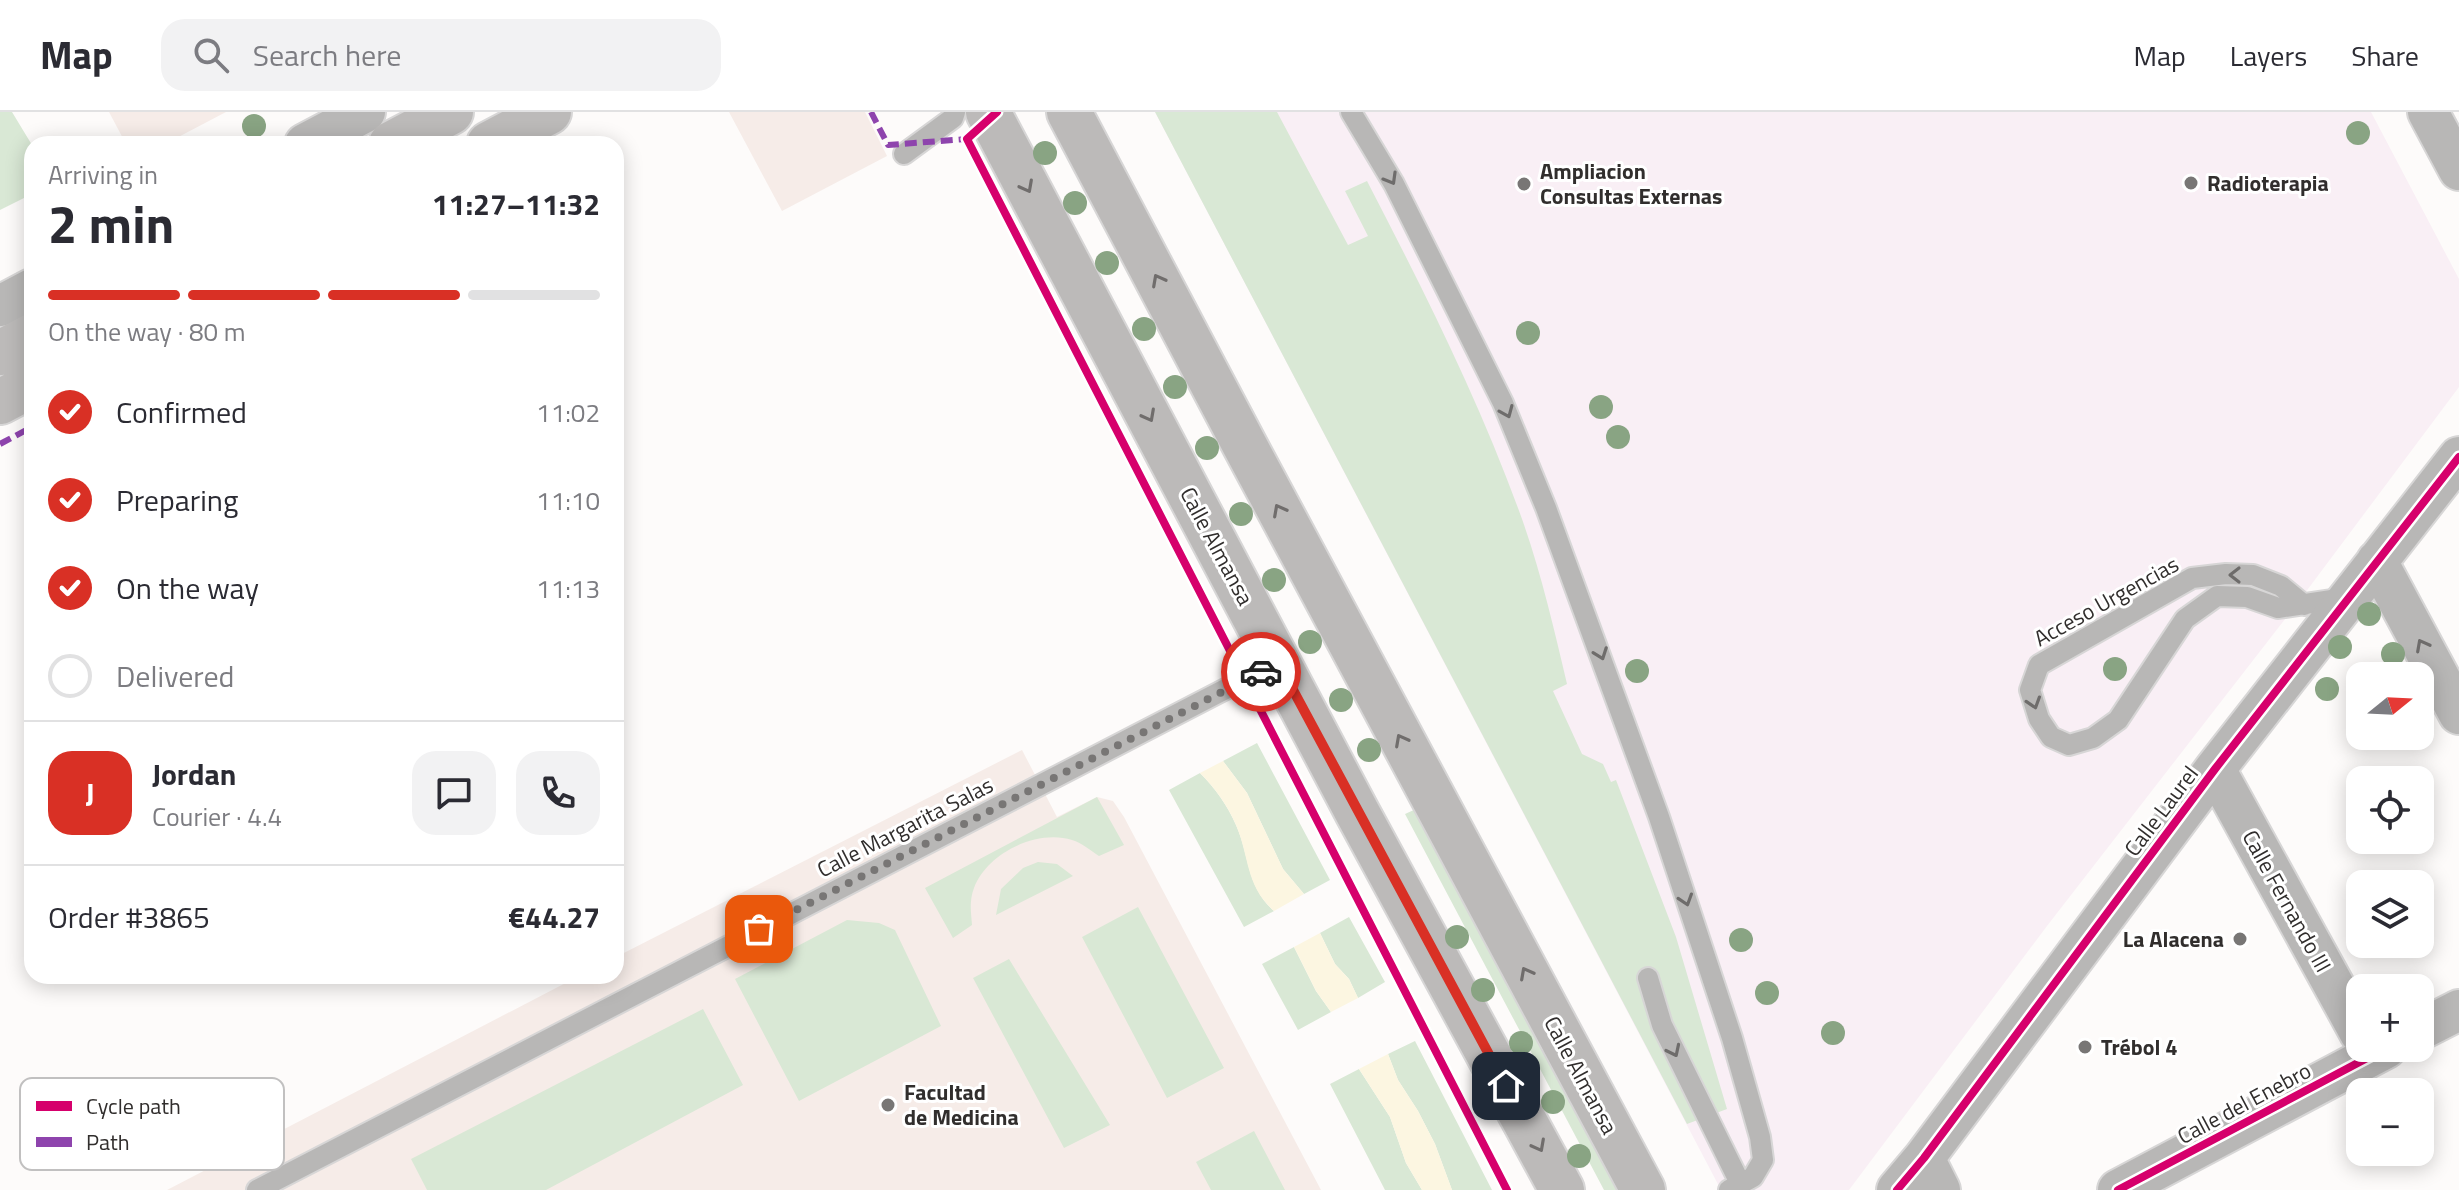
<!DOCTYPE html>
<html lang="en">
<head>
<meta charset="utf-8">
<style>
	body { margin:0; font-family:"Titillium Web",sans-serif; background:#f2f2f3; color:#2b2b33; height:100vh; display:flex; flex-direction:column; font-size:30px; white-space:nowrap }
	* { box-sizing:border-box; margin:0 }
	p { font-size:26px; color:#7c7c81 }
	.icon { flex:none; width:44px; height:44px; fill:none; stroke:currentColor; stroke-width:2; stroke-linecap:round; stroke-linejoin:round }
	.map { position:relative; flex:1; overflow:hidden }
	.sheet { position:absolute; left:24px; top:24px; width:600px; height:848px; display:flex; flex-direction:column; background:#fff; border-radius:24px; box-shadow:0 4px 20px #0003 }
	.sheet>* { flex:none }
	.needle { width:52px; rotate:72deg }
	.buttons { position:absolute; left:2346px; top:550px; display:grid; gap:16px }
	.buttons a { display:grid; place-items:center; width:88px; height:88px; border-radius:16px; background:#fff; box-shadow:0 4px 20px #0003; font-size:40px }
	.pin { position:absolute; display:grid; place-items:center; width:68px; height:68px; color:#fff; margin:-34px; border-radius:16px; box-shadow:0 4px 12px #0006 }
	.courier { position:absolute; display:grid; place-items:center; width:80px; height:80px; margin:-40px; border:6px solid #d93025; border-radius:50%; background:#fff; color:#222; box-shadow:0 2px 10px #0007 }
	.head em { font-style:normal; font-weight:700 }
	.head div { display:flex; flex-direction:column-reverse }
	.head { display:flex; align-items:center; justify-content:space-between; height:136px; padding:0 24px }
	h1 { font-size:52px; font-weight:700; line-height:60px }
	.bar { display:grid; grid-template-columns:repeat(4,1fr); gap:12px 8px; align-content:center; height:96px; padding:0 24px }
	.bar i { height:10px; border-radius:6px; background:#e1e1e2 }
	.bar .on { background:#d93025 }
	.bar p { grid-column:span 4 }
	.line { display:flex; align-items:center; gap:20px; padding:0 24px; border-top:2px solid #e1e1e2 }
	.line div { flex:1 }
	.round { display:grid; place-items:center; flex:none; width:84px; height:84px; border-radius:24px; background:#f2f2f3 }
	ol { padding:0 24px; list-style:none }
	li { display:flex; align-items:center; gap:24px; height:88px }
	li p { margin-inline-start:auto }
	li .icon { padding:8px; border-radius:50%; background:#d93025; color:#fff; stroke-width:4 }
	li:last-child { color:#7c7c81 }
	li i { width:44px; height:44px; border:4px solid #e1e1e2; border-radius:50% }
	header { display:flex; align-items:center; gap:48px; box-sizing:border-box; height:112px; padding:0 40px; background:#fff; border-bottom:2px solid #e1e1e2 }
	header strong { font-size:38px }
	nav { display:flex; gap:44px; margin-inline-start:auto; font-size:28px }
	.search { width:560px; height:72px; background:#f2f2f3; display:flex; align-items:center; gap:20px; box-sizing:border-box; padding:0 28px; border-radius:24px; color:#7c7c81; font-size:30px }
	.map>svg:first-child { display:block }
	.built { fill:#f6ece8 }
	.medical { fill:#f9eff5 }
	.green { fill:#d9e8d5 }
	.sand { fill:#fcf6e1 }
	.lines { fill:none; stroke-linecap:round; stroke-linejoin:round }
	.service-casing { stroke:#d7d6d6; stroke-width:24 }
	.minor-casing { stroke:#d7d6d6; stroke-width:44 }
	.primary-casing { stroke:#d7d6d6; stroke-width:48 }
	.service { stroke:#b8b7b6; stroke-width:20 }
	.minor { stroke:#b8b7b6; stroke-width:40 }
	.primary { stroke:#bcbab9; stroke-width:44 }
	.quiet { stroke:#8e44ad; stroke-width:6; stroke-dasharray:12 6; stroke-linecap:butt }
	.cycleway-casing { stroke:#fff; stroke-width:13 }
	.cycleway { stroke:#d6006c; stroke-width:8 }
	.tree { fill:#89a483 }
	.oneway { stroke:#6e6c6b }
	.oneway2 { stroke:#706d6c }
	.done { stroke:#787675; stroke-width:8; stroke-dasharray:0 14.4 }
	.route { stroke:#d93025; stroke-width:10 }
	.poi-dot { fill:#787675; stroke:#fff; stroke-width:3 }
	.labels { text-anchor:middle; stroke-width:6; stroke-linejoin:round; paint-order:stroke }
	.poi-label { font-size:22px; font-weight:bold; fill:#312e2d; stroke:#fff; text-anchor:start }
	.street-label { font-size:22px; fill:#312e2d; stroke:#fff }
	.key { fill:#fff; stroke:#c1c0c0; stroke-width:2 }
	.key-label { font-size:22px; fill:#312e2d }
</style>
</head>
<body>
<header>
<strong>Map</strong>
<div class="search"><svg class="icon" aria-label="search" viewBox="0 0 24 24"><circle cx="10" cy="10" r="6"/><path d="M15 15l6 6"/></svg>Search here</div>
<nav><a>Map</a><a>Layers</a><a>Share</a></nav>
</header>
<div class="map">
<svg width="2459" height="1078" viewBox="0 0 2459 1078">
	<rect width="100%" height="100%" fill="#fdfbfa"/>
	<path class="built" d="M 109,0 L 226,0 L 165,32 L 126,32 Z
		M 729,0 L 865,0 L 887,44 L 782,99 Z
		M 1022,638 L 1057,705 L 1097,685 L 1113,689 L 1124,705 L 1321,1078 L 167,1078 L 579,864 L 616,864 L 616,845 Z"/>
	<path class="medical" d="M 1155,0 L 2371,0 L 2459,167 L 2459,275 L 2299,489 L 2047,814 L 1849,1078 L 1721,1078 Z"/>
	<path class="green" d="M 0,0 L 12,0 L 32,33 L 32,82 L 0,98 Z
		M 1155,0 L 1277,0 L 1348,133 L 1368,124 L 1345,79 L 1367,69 C 1424,179 1480,290 1522,407 C 1541,461 1554,516 1567,572 L 1553,579 L 1582,642 L 1603,652 L 1611,670 L 1616,668 L 1676,825 L 1727,997 L 1687,1012 Z
		M 1257,631 L 1330,768 L 1304,782 L 1283,757 L 1247,681 L 1223,649 Z
		M 1200,661 C 1215,676 1228,694 1236,713 C 1250,744 1246,774 1274,799 L 1244,815 L 1169,678 Z
		M 1097,685 L 1124,733 L 1099,744 C 1091,739 1082,731 1072,728 C 1037,717 987,741 974,776 C 969,789 971,800 972,813 L 953,826 L 925,776 Z
		M 1416,697 L 1617,1078 L 1604,1078 L 1405,702 Z
		M 1038,750 L 1057,752 L 1073,764 L 996,803 L 1001,777 L 1023,756 Z
		M 1138,795 L 1224,956 L 1167,986 L 1082,825 Z
		M 1349,805 L 1385,870 L 1358,886 L 1349,867 L 1335,852 L 1320,821 Z
		M 847,808 L 879,811 L 895,818 L 941,914 L 799,989 L 735,867 Z
		M 1294,835 L 1316,879 L 1331,900 L 1298,918 L 1262,852 Z
		M 1009,847 L 1110,1013 L 1064,1036 L 973,866 Z
		M 703,897 L 743,973 L 546,1078 L 427,1078 L 411,1047 Z
		M 1415,929 L 1492,1078 L 1452,1078 L 1435,1032 L 1418,999 L 1398,968 L 1388,942 Z
		M 1359,957 L 1390,1005 L 1406,1051 L 1422,1078 L 1385,1078 L 1330,972 Z
		M 1254,1019 L 1285,1078 L 1211,1078 L 1196,1050 Z"/>
	<path class="sand" d="M 1223,649 L 1247,681 L 1283,757 L 1304,782 L 1274,799 C 1245,773 1250,746 1236,713 C 1228,694 1215,676 1200,661 Z
		M 1320,821 L 1335,852 L 1349,867 L 1358,886 L 1331,900 L 1316,879 L 1294,835 Z
		M 1388,942 L 1398,968 L 1418,999 L 1435,1032 L 1452,1078 L 1422,1078 L 1406,1051 L 1390,1005 L 1359,957 Z"/>
	<g class="lines">
		<g class="service-casing">
			<path id="service" d="M 1351,0 L 1394,72 L 1503,291 L 1546,396 L 1659,705 L 1732,926 L 1760,1025 L 1763,1048 L 1753,1065 L 1729,1078
				M 904,42 L 953,6 L 955,0
				M 2304,493 L 2281,474 L 2253,463 L 2226,462 L 2192,466 L 2039,553 L 2030,578 L 2039,607 L 2051,625 L 2069,633 L 2093,626 L 2118,608 L 2185,507 L 2217,484 L 2247,485 L 2278,496 L 2345,486
				M 1648,866 L 1662,913 L 1741,1073
				M 257,1078 L 1278,550"/>
		</g>
		<g class="minor-casing">
			<path id="minor" d="M 2428,0 L 2459,58
				M 305,32 L 365,0
				M 0,194 L 32,177
				M 2377,449 L 2459,602
				M 2215,657 L 2360,921
				M 2420,918 L 2459,898
				M 1924,1046 L 1940,1078
				M 1897,1078 L 1924,1046 L 2215,657 L 2459,345
				M 2118,1078 L 2386,936"/>
		</g>
		<g class="primary-casing">
			<path id="primary" d="M 988,0 L 1357,700 L 1562,1078
				M 1069,0 L 1244,332 L 1643,1078
				M 391,32 L 451,0
				M 489,32 L 549,0
				M 0,241 L 32,224
				M 0,290 L 32,273"/>
		</g>
		<use href="#service" class="service"/>
		<use href="#minor" class="minor"/>
		<use href="#primary" class="primary"/>
		<path class="quiet" d="M 871,0 L 888,33 L 967,27
			M 0,332 L 32,315"/>
		<g class="cycleway-casing">
			<path id="cycleway" d="M 997,0 L 967,27 L 1507,1078
				M 1897,1078 L 1924,1046 L 2215,657 L 2459,345
				M 2118,1078 L 2386,936"/>
		</g>
		<use href="#cycleway" class="cycleway"/>
	</g>
	<g class="tree">
		<circle cx="254" cy="14" r="12"/>
		<circle cx="2358" cy="21" r="12"/>
		<circle cx="1045" cy="41" r="12"/>
		<circle cx="1075" cy="91" r="12"/>
		<circle cx="1107" cy="151" r="12"/>
		<circle cx="1144" cy="217" r="12"/>
		<circle cx="1528" cy="221" r="12"/>
		<circle cx="1175" cy="275" r="12"/>
		<circle cx="1601" cy="295" r="12"/>
		<circle cx="1618" cy="325" r="12"/>
		<circle cx="1207" cy="336" r="12"/>
		<circle cx="1241" cy="402" r="12"/>
		<circle cx="1274" cy="468" r="12"/>
		<circle cx="2369" cy="502" r="12"/>
		<circle cx="1310" cy="530" r="12"/>
		<circle cx="2340" cy="535" r="12"/>
		<circle cx="2393" cy="542" r="12"/>
		<circle cx="2115" cy="557" r="12"/>
		<circle cx="1637" cy="559" r="12"/>
		<circle cx="2327" cy="577" r="12"/>
		<circle cx="1341" cy="588" r="12"/>
		<circle cx="1369" cy="638" r="12"/>
		<circle cx="1457" cy="825" r="12"/>
		<circle cx="1741" cy="828" r="12"/>
		<circle cx="1483" cy="878" r="12"/>
		<circle cx="1767" cy="881" r="12"/>
		<circle cx="1833" cy="921" r="12"/>
		<circle cx="1521" cy="931" r="12"/>
		<circle cx="1553" cy="990" r="12"/>
		<circle cx="1579" cy="1044" r="12"/>
	</g>
	<defs><path id="oneway-chevron" d="M-2-3.5L2.5 0L-2 3.5" fill="none" stroke-width="1.6" stroke-linecap="round" stroke-linejoin="round" transform="scale(2)"/></defs>
	<g class="oneway">
		<use href="#oneway-chevron" transform="translate(1391 67) rotate(60)"/>
		<use href="#oneway-chevron" transform="translate(1507 300) rotate(67)"/>
		<use href="#oneway-chevron" transform="translate(2235 463) rotate(-180)"/>
		<use href="#oneway-chevron" transform="translate(2422 533) rotate(-118)"/>
		<use href="#oneway-chevron" transform="translate(1601 542) rotate(70)"/>
		<use href="#oneway-chevron" transform="translate(2034 591) rotate(72)"/>
		<use href="#oneway-chevron" transform="translate(1686 788) rotate(72)"/>
		<use href="#oneway-chevron" transform="translate(1674 939) rotate(64)"/>
	</g>
	<g class="oneway2">
		<use href="#oneway-chevron" transform="translate(1027 75) rotate(62)"/>
		<use href="#oneway-chevron" transform="translate(1158 168) rotate(-118)"/>
		<use href="#oneway-chevron" transform="translate(1149 304) rotate(62)"/>
		<use href="#oneway-chevron" transform="translate(1279 398) rotate(-118)"/>
		<use href="#oneway-chevron" transform="translate(1401 628) rotate(-118)"/>
		<use href="#oneway-chevron" transform="translate(1526 861) rotate(-118)"/>
		<use href="#oneway-chevron" transform="translate(1539 1034) rotate(62)"/>
	</g>
	<g class="lines">
		<path class="done" d="M 759,817 L 1261,560"/>
		<path class="route" d="M 1261,560 L 1278,550 L 1506,974"/>
	</g>
	<g class="poi-dot">
		<circle cx="2191" cy="71" r="8"/>
		<circle cx="1524" cy="72" r="8"/>
		<circle cx="2240" cy="827" r="8"/>
		<circle cx="2085" cy="935" r="8"/>
		<circle cx="888" cy="993" r="8"/>
	</g>
	<g class="labels">
		<g class="poi-label">
			<text x="1540" y="67">Ampliacion<tspan x="1540" dy="25">Consultas Externas</tspan></text>
			<text x="2207" y="79">Radioterapia</text>
			<text x="2224" y="835" text-anchor="end">La Alacena</text>
			<text x="2101" y="943">Trébol 4</text>
			<text x="904" y="988">Facultad<tspan x="904" dy="25">de Medicina</tspan></text>
		</g>
		<g class="street-label">
			<text transform="translate(1217 434) rotate(62)" y="8">Calle Almansa</text>
			<text transform="translate(2106 489) rotate(-29)" y="8">Acceso Urgencias</text>
			<text transform="translate(2161 699) rotate(-53)" y="8">Calle Laurel</text>
			<text transform="translate(905 715) rotate(-27)" y="8">Calle Margarita Salas</text>
			<text transform="translate(2287 789) rotate(61)" y="8">Calle Fernando III</text>
			<text transform="translate(1581 963) rotate(62)" y="8">Calle Almansa</text>
			<text transform="translate(2244 991) rotate(-28)" y="8">Calle del Enebro</text>
		</g>
	</g>
	<rect x="20" y="966" width="264" height="92" rx="12" class="key"/>
	<rect x="36" y="989" width="36" height="10" fill="#d6006c"/>
	<rect x="36" y="1025" width="36" height="10" fill="#8e44ad"/>
	<g class="key-label">
		<text x="86" y="1002">Cycle path</text>
		<text x="86" y="1038">Path</text>
	</g>
</svg>
<div class="buttons">
<a><svg class="needle" viewBox="-14 -14 28 28"><path d="M0-13l5 13h-10z" fill="#e53935"/><path d="M0 13l5-13h-10z" fill="#7c7c81"/></svg></a>
<a><svg class="icon" aria-label="locate" viewBox="0 0 24 24"><circle cx="12" cy="12" r="6"/><path d="M12 2v4M12 18v4M2 12h4M18 12h4"/></svg></a>
<a><svg class="icon" aria-label="layers" viewBox="0 0 24 24"><path d="M12 4l9 5-9 5-9-5zM3 14l9 5 9-5"/></svg></a>
<a>+</a>
<a>−</a>
</div>
<div class="pin" style="left:759px;top:817px;background:#ea580c"><svg class="icon" aria-label="bag" viewBox="0 0 24 24"><path d="M5 8h14l-1 12H6zM9 8a3 3 0 0 1 6 0"/></svg></div>
<div class="pin" style="left:1506px;top:974px;background:#1f2937"><svg class="icon" aria-label="home" viewBox="0 0 24 24"><path d="M3 11l9-7 9 7M6 9v11h12V9"/></svg></div>
<div class="courier" style="left:1261px;top:560px"><svg class="icon" aria-label="car" viewBox="0 0 24 24"><path d="M5 17H2v-5l4-1 3-4h7l3 4 3 1v5h-3M9 17h6M6 11h13"/><circle cx="7" cy="17" r="2"/><circle cx="17" cy="17" r="2"/></svg></div>
<section class="sheet">
<div class="head"><div><h1>2 min</h1><p>Arriving in</p></div><em>11:27–11:32</em></div>
<div class="bar"><i class="on"></i><i class="on"></i><i class="on"></i><i></i><p>On the way · 80 m</p></div>
<ol>
<li><svg class="icon" aria-label="check" viewBox="0 0 24 24"><path d="M5 12l5 5 9-10"/></svg>Confirmed<p>11:02</p></li>
<li><svg class="icon" aria-label="check" viewBox="0 0 24 24"><path d="M5 12l5 5 9-10"/></svg>Preparing<p>11:10</p></li>
<li><svg class="icon" aria-label="check" viewBox="0 0 24 24"><path d="M5 12l5 5 9-10"/></svg>On the way<p>11:13</p></li>
<li><i></i>Delivered</li>
</ol>
<div class="line" style="height:144px"><b class="round" style="background:#d93025;color:#fff">J</b><div><b>Jordan</b><p>Courier · 4.4</p></div><a class="round"><svg class="icon" aria-label="chat" viewBox="0 0 24 24"><path d="M4 5h16v11H9l-5 4z"/></svg></a><a class="round"><svg class="icon" aria-label="phone" viewBox="0 0 24 24"><path d="M5 4h4l2 5-3 2q2 4 5 5l2-3 5 2v4C11 20 4 13 5 4z"/></svg></a></div>
<div class="line" style="height:104px"><div>Order #3865</div><b>€44.27</b></div>
</section>
</div>
</body>
</html>
